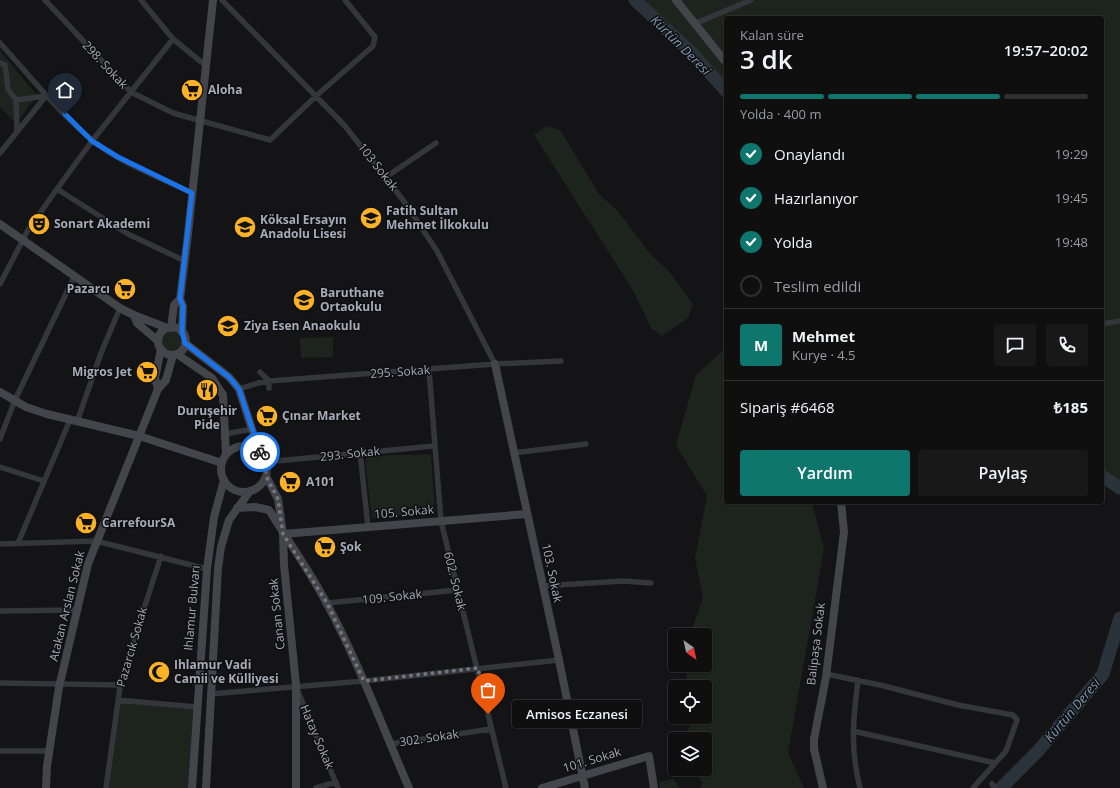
<!DOCTYPE html>
<html lang="tr">
<head>
<meta charset="utf-8">
<style>
	body { margin:0; font-family:"Open Sans",sans-serif; background:#181819; color:#f1f3f6; height:100vh; display:flex; flex-direction:column; font-size:15px; white-space:nowrap }
	* { box-sizing:border-box; margin:0 }
	p { font-size:13px; color:#9b9c9f }
	.icon { flex:none; width:22px; height:22px; fill:none; stroke:currentColor; stroke-width:2; stroke-linecap:round; stroke-linejoin:round }
	.map { position:relative; flex:1; overflow:hidden }
	.side { position:absolute; left:724px; top:16px; width:380px; height:488px; display:flex; flex-direction:column; background:#0f0f10; border-radius:4px; box-shadow:0 1px 3px #0004,0 0 0 1px #2f2f30 }
	.side>* { flex:none }
	.needle { width:26px; rotate:147deg }
	.tools { position:absolute; left:668px; top:628px; display:grid; gap:8px }
	.tools a { display:grid; place-items:center; width:44px; height:44px; border-radius:4px; background:#0f0f10; box-shadow:0 1px 3px #0004,0 0 0 1px #2f2f30; font-size:20px }
	.pin { position:absolute; display:grid; place-items:center; width:34px; height:34px; color:#fff; margin:-41px -17px; border-radius:50% 50% 50% 0; rotate:-45deg; box-shadow:0 0 4px #0007 }
	.pin .icon { rotate:45deg }
	.courier { position:absolute; display:grid; place-items:center; width:40px; height:40px; margin:-20px; border:3px solid #1a73e8; border-radius:50%; background:#fff; color:#222; box-shadow:0 1px 5px #0007 }
	.bubble { position:absolute; height:28px; border-radius:4px; background:#0f0f10; box-shadow:0 1px 3px #0004,0 0 0 1px #2f2f30; font-size:13px; font-weight:600; line-height:28px; text-align:center }
	.summary em { font-style:normal; font-weight:600 }
	.summary div { display:flex; flex-direction:column-reverse }
	.summary { display:flex; align-items:center; justify-content:space-between; height:68px; padding:0 16px }
	h1 { font-size:26px; font-weight:600; line-height:30px }
	.bar { display:grid; grid-template-columns:repeat(4,1fr); gap:6px 4px; align-content:center; height:48px; padding:0 16px }
	.bar i { height:5px; border-radius:3px; background:#2f2f30 }
	.bar .on { background:#0f766e }
	.bar p { grid-column:span 4 }
	.line { display:flex; align-items:center; gap:10px; padding:0 16px; border-top:1px solid #2f2f30 }
	.line div { flex:1 }
	.round { display:grid; place-items:center; flex:none; width:42px; height:42px; border-radius:4px; background:#181819 }
	ol { padding:0 16px; list-style:none }
	li { display:flex; align-items:center; gap:12px; height:44px }
	li p { margin-inline-start:auto }
	li .icon { padding:4px; border-radius:50%; background:#0f766e; color:#fff; stroke-width:4 }
	li:last-child { color:#9b9c9f }
	li i { width:22px; height:22px; border:2px solid #2f2f30; border-radius:50% }
	.primary-button { display:flex; gap:8px; margin-top:auto; padding:8px 16px }
	.primary-button a { flex:1; height:46px; border-radius:4px; background:#0f766e; color:#fff; font-size:16px; font-weight:600; line-height:46px; text-align:center }
	.primary-button a+a { background:#181819; color:#f1f3f6 }
	.map>svg:first-child { display:block }
	.green { fill:#1c241d }
	.lines { fill:none; stroke-linecap:round; stroke-linejoin:round }
	.river { stroke:#2a333a; stroke-width:13 }
	.street { stroke:#35363b; stroke-width:5.5 }
	.secondary { stroke:#43454b; stroke-width:8 }
	.done { stroke:#72767f; stroke-width:4; stroke-dasharray:0 7.2 }
	.route { stroke:#1a73e8; stroke-width:5 }
	.labels { text-anchor:middle; stroke-width:3; stroke-linejoin:round; paint-order:stroke }
	.street-label { font-size:12px; fill:#a5abb7; stroke:#0f0f11 }
	.poi-label { font-size:12px; font-weight:bold; fill:#a5abb7; stroke:#0f0f11; text-anchor:start }
	.water-label { font-size:13px; font-style:italic; fill:#7a99b4; stroke:#0f0f11 }
</style>
</head>
<body>
<div class="map">
<svg width="1120" height="788" viewBox="0 0 1120 788">
	<rect width="100%" height="100%" fill="#141416"/>
	<path class="green" d="M 644,0 L 1120,0 L 1120,487 L 1102,474 L 1102,18 L 726,18 L 726,86 Z
		M 0,51 L 37,95 L 16,124 L 0,107 Z
		M 546,126 L 560,130 L 599,194 L 618,211 L 651,255 L 668,270 L 693,304 L 688,318 L 662,336 L 651,328 L 634,292 L 534,135 Z
		M162 341a10 10 0 1 1 20 0a10 10 0 1 1-20 0Z
		M 333,337 L 333,357 L 301,358 L 300,338 Z
		M 726,348 L 726,502 L 812,502 L 824,549 L 788,753 L 804,788 L 700,788 L 703,783 L 693,769 L 705,769 L 705,739 L 682,739 L 690,727 L 689,717 L 705,717 L 705,687 L 687,687 L 686,665 L 705,665 L 705,635 L 690,635 L 703,598 L 695,558 L 707,496 L 676,445 L 696,375 Z
		M 431,454 L 435,512 L 372,518 L 365,461 L 368,456 Z
		M 118,700 L 197,707 L 188,788 L 108,788 Z
		M 673,779 L 680,788 L 660,788 L 659,782 Z"/>
	<g class="lines">
		<path class="river" d="M 635,0 L 692,53 L 726,91
			M 1102,476 L 1120,488
			M 1001,788 L 1038,751 L 1103,674 L 1120,618"/>
		<path class="street" d="M 45,0 L 131,92 L 173,113 L 270,140 L 316,96 L 373,46 L 375,37 L 345,0
			M 141,0 L 173,39 L 205,65
			M 222,0 L 345,126 L 403,200 L 437,251 L 495,364
			M 694,24 L 751,0
			M 0,43 C 30,76 58,112 92,140 C 119,163 160,177 192,193
			M 0,63 L 5,65 L 8,89 L 16,100 L 17,130
			M 16,100 L 46,96
			M 0,153 L 46,96
			M 386,177 L 436,143
			M 57,189 L 128,234 L 185,261
			M 0,284 L 28,230 L 57,189 L 92,141 L 173,39
			M 1102,324 L 1120,321
			M 429,370 L 441,521 L 506,788
			M 260,372 L 269,381 L 269,388
			M 239,389 L 258,383 L 269,381 L 495,364 L 561,361
			M 77,422 L 101,353 L 120,308
			M 225,434 L 252,429
			M 0,439 L 15,400 L 74,277
			M 360,452 L 368,527
			M 513,453 L 586,444
			M 266,462 L 434,446
			M 0,467 L 44,481
			M 18,543 L 70,420
			M 0,544 L 96,541 L 207,569
			M 542,586 L 623,581 L 651,583
			M 327,603 L 457,590
			M 0,611 L 76,610
			M 826,674 L 880,685 L 958,705 L 1013,715 L 1017,720 L 1006,751 L 973,788
			M 858,680 C 853,721 850,747 860,788
			M 0,683 L 120,685
			M 297,689 L 338,788
			M 210,694 L 364,681 L 559,660
			M 118,700 L 197,707
			M 853,731 L 995,763
			M 390,744 L 491,729
			M 0,751 L 50,751
			M 992,784 L 995,788
			M 106,788 L 121,680 L 161,556
			M 316,788 L 336,782"/>
		<path class="secondary" d="M 676,0 L 724,60
			M 0,224 L 120,308 C 135,317 151,321 167,328
			M 180,299 L 187,243 L 213,0
			M 180,299 L 183,306 L 182,332
			M 134,316 L 137,323 L 158,341
			M158 341a14 14 0 1 1 28 0a14 14 0 1 1-28 0Z
			M 171,328 L 174,305 L 180,299
			M 185,343 L 229,377 L 239,389 L 259,451
			M 177,354 L 212,378 L 223,395 L 226,454
			M 495,364 L 559,660 L 585,788
			M 158,389 L 155,378 L 161,349
			M 0,392 L 26,407 L 47,414 L 139,436 L 222,463
			M221 469a23 23 0 1 1 46 0a23 23 0 1 1-46 0Z
			M 266,476 L 278,499 L 283,534 L 284,565 L 296,685 L 296,788
			M 237,508 L 255,507 L 269,510 C 288,541 310,571 327,604 C 359,663 382,726 409,788
			M 283,534 L 527,514
			M 46,788 L 47,766 L 59,687 L 88,564 L 158,389 L 166,380 L 173,355
			M 192,788 L 207,569 L 214,517 L 224,480
			M 206,788 L 218,568 L 221,547 L 229,520 L 250,491
			M 542,788 L 649,756 L 654,788
			M 823,788 L 814,749 L 814,739 L 826,677 L 844,532 L 841,502"/>
	</g>
	<g class="lines">
		<path class="done" d="M 260,452 L 266,462 L 266,476 L 278,499 L 283,534 L 327,603 L 364,681 L 478,668 L 488,714"/>
		<path class="route" d="M 65,114 L 92,141 L 118,157 L 192,193 L 180,299 L 183,306 L 182,332 L 185,343 L 229,377 L 239,389 L 260,452"/>
	</g>
	<defs>
		<g id="supermarket-disc" transform="scale(1.15)"><circle r="9.5" fill="#fbb227" stroke="#0f0f11"/><path d="M-6-5.5h2.5l.6 2H6L4.5 2H-2.5L-4.4-4H-6ZM-1.5 3.2a1.3 1.3 0 1 0 .1 0ZM3 3.2a1.3 1.3 0 1 0 .1 0Z" fill="#111"/></g>
		<g id="school-disc" transform="scale(1.15)"><circle r="9.5" fill="#fbb227" stroke="#0f0f11"/><path d="M0-5L7-2L0 1L-7-2ZM-4 1L0 2.5L4 1V4Q0 6-4 4Z" fill="#111"/></g>
		<g id="theatre-disc" transform="scale(1.15)"><circle r="9.5" fill="#fbb227" stroke="#0f0f11"/><path d="M-5-5.5Q0-4 5-5.5V0Q5 5 0 6Q-5 5-5 0ZM-3.3-2.5H-1v1.5H-3.3ZM1-2.5H3.3v1.5H1ZM-2.8 1Q0 5.5 2.8 1Z" fill="#111"/></g>
		<g id="restaurant-disc" transform="scale(1.15)"><circle r="9.5" fill="#fbb227" stroke="#0f0f11"/><path d="M-5-6h1v4h1v-4h1v4h1v-4h1v5L-1.5 .5V6h-2V.5L-5-1ZM5-6V6H3V1.5H1.5Q1.5-4 5-6Z" fill="#111"/></g>
		<g id="mosque-disc" transform="scale(1.15)"><circle r="9.5" fill="#fbb227" stroke="#0f0f11"/><path d="M3.5-4.9A6 6 0 1 0 3.5 4.9A5 5 0 1 1 3.5-4.9Z" fill="#111"/></g>
	</defs>
	<g fill-rule="evenodd">
		<use href="#supermarket-disc" x="192" y="90"/>
		<use href="#school-disc" x="371" y="218"/>
		<use href="#theatre-disc" x="39" y="224"/>
		<use href="#school-disc" x="245" y="227"/>
		<use href="#supermarket-disc" x="125" y="289"/>
		<use href="#school-disc" x="304" y="300"/>
		<use href="#school-disc" x="228" y="326"/>
		<use href="#supermarket-disc" x="147" y="372"/>
		<use href="#restaurant-disc" x="207" y="390"/>
		<use href="#supermarket-disc" x="267" y="416"/>
		<use href="#supermarket-disc" x="290" y="482"/>
		<use href="#supermarket-disc" x="86" y="523"/>
		<use href="#supermarket-disc" x="325" y="547"/>
		<use href="#mosque-disc" x="159" y="672"/>
	</g>
	<g class="labels">
		<g class="street-label">
			<text transform="translate(105 65) rotate(47)" y="4">298. Sokak</text>
			<text transform="translate(378 167) rotate(52)" y="4">103 Sokak</text>
			<text transform="translate(400 372) rotate(-4)" y="4">295. Sokak</text>
			<text transform="translate(350 454) rotate(-6)" y="4">293. Sokak</text>
			<text transform="translate(404 512) rotate(-5)" y="4">105. Sokak</text>
			<text transform="translate(552 573) rotate(78)" y="4">103. Sokak</text>
			<text transform="translate(455 581) rotate(76)" y="4">602. Sokak</text>
			<text transform="translate(392 597) rotate(-6)" y="4">109. Sokak</text>
			<text transform="translate(67 606) rotate(-76)" y="4">Atakan Arslan Sokak</text>
			<text transform="translate(192 608) rotate(-85)" y="4">Ihlamur Bulvarı</text>
			<text transform="translate(277 614) rotate(-96)" y="4">Canan Sokak</text>
			<text transform="translate(816 644) rotate(-83)" y="4">Balipaşa Sokak</text>
			<text transform="translate(132 647) rotate(-74)" y="4">Pazarcık Sokak</text>
			<text transform="translate(317 737) rotate(67)" y="4">Hatay Sokak</text>
			<text transform="translate(429 738) rotate(-8)" y="4">302. Sokak</text>
			<text transform="translate(592 760) rotate(-17)" y="4">101. Sokak</text>
		</g>
		<g class="poi-label">
			<text x="208" y="94">Aloha</text>
			<text x="386" y="215">Fatih Sultan<tspan x="386" dy="14">Mehmet İlkokulu</tspan></text>
			<text x="260" y="224">Köksal Ersayın<tspan x="260" dy="14">Anadolu Lisesi</tspan></text>
			<text x="54" y="228">Sonart Akademi</text>
			<text x="110" y="293" text-anchor="end">Pazarcı</text>
			<text x="320" y="297">Baruthane<tspan x="320" dy="14">Ortaokulu</tspan></text>
			<text x="244" y="330">Ziya Esen Anaokulu</text>
			<text x="132" y="376" text-anchor="end">Migros Jet</text>
			<text x="207" y="415" text-anchor="middle">Duruşehir<tspan x="207" dy="14">Pide</tspan></text>
			<text x="282" y="420">Çınar Market</text>
			<text x="306" y="486">A101</text>
			<text x="102" y="527">CarrefourSA</text>
			<text x="340" y="551">Şok</text>
			<text x="174" y="669">Ihlamur Vadi<tspan x="174" dy="14">Camii ve Külliyesi</tspan></text>
		</g>
		<g class="water-label">
			<text transform="translate(681 45) rotate(45)" y="5">Kürtün Deresi</text>
			<text transform="translate(1072 710) rotate(-50)" y="5">Kürtün Deresi</text>
		</g>
	</g>
</svg>
<div class="tools">
<a><svg class="needle" viewBox="-14 -14 28 28"><path d="M0-13l5 13h-10z" fill="#e53935"/><path d="M0 13l5-13h-10z" fill="#9b9c9f"/></svg></a>
<a><svg class="icon" aria-label="locate" viewBox="0 0 24 24"><circle cx="12" cy="12" r="6"/><path d="M12 2v4M12 18v4M2 12h4M18 12h4"/></svg></a>
<a><svg class="icon" aria-label="layers" viewBox="0 0 24 24"><path d="M12 4l9 5-9 5-9-5zM3 14l9 5 9-5"/></svg></a>
</div>
<div class="pin" style="left:488px;top:714px;background:#ea580c"><svg class="icon" aria-label="bag" viewBox="0 0 24 24"><path d="M5 8h14l-1 12H6zM9 8a3 3 0 0 1 6 0"/></svg></div>
<div class="pin" style="left:65px;top:114px;background:#1f2937"><svg class="icon" aria-label="home" viewBox="0 0 24 24"><path d="M3 11l9-7 9 7M6 9v11h12V9"/></svg></div>
<div class="courier" style="left:260px;top:452px"><svg class="icon" aria-label="bike" viewBox="0 0 24 24"><circle cx="6" cy="16" r="4"/><circle cx="18" cy="16" r="4"/><path d="M6 16l4-8h5l3 8M10 8l3 8H6M13 5h3"/></svg></div>
<div class="bubble" style="left:512px;top:700px;width:130px">Amisos Eczanesi</div>
<section class="side">
<div class="summary"><div><h1>3 dk</h1><p>Kalan süre</p></div><em>19:57–20:02</em></div>
<div class="bar"><i class="on"></i><i class="on"></i><i class="on"></i><i></i><p>Yolda · 400 m</p></div>
<ol>
<li><svg class="icon" aria-label="check" viewBox="0 0 24 24"><path d="M5 12l5 5 9-10"/></svg>Onaylandı<p>19:29</p></li>
<li><svg class="icon" aria-label="check" viewBox="0 0 24 24"><path d="M5 12l5 5 9-10"/></svg>Hazırlanıyor<p>19:45</p></li>
<li><svg class="icon" aria-label="check" viewBox="0 0 24 24"><path d="M5 12l5 5 9-10"/></svg>Yolda<p>19:48</p></li>
<li><i></i>Teslim edildi</li>
</ol>
<div class="line" style="height:72px"><b class="round" style="background:#0f766e;color:#fff">M</b><div><b>Mehmet</b><p>Kurye · 4.5</p></div><a class="round"><svg class="icon" aria-label="chat" viewBox="0 0 24 24"><path d="M4 5h16v11H9l-5 4z"/></svg></a><a class="round"><svg class="icon" aria-label="phone" viewBox="0 0 24 24"><path d="M5 4h4l2 5-3 2q2 4 5 5l2-3 5 2v4C11 20 4 13 5 4z"/></svg></a></div>
<div class="line" style="height:52px"><div>Sipariş #6468</div><b>₺185</b></div>
<div class="primary-button"><a>Yardım</a><a>Paylaş</a></div>
</section>
</div>
</body>
</html>
